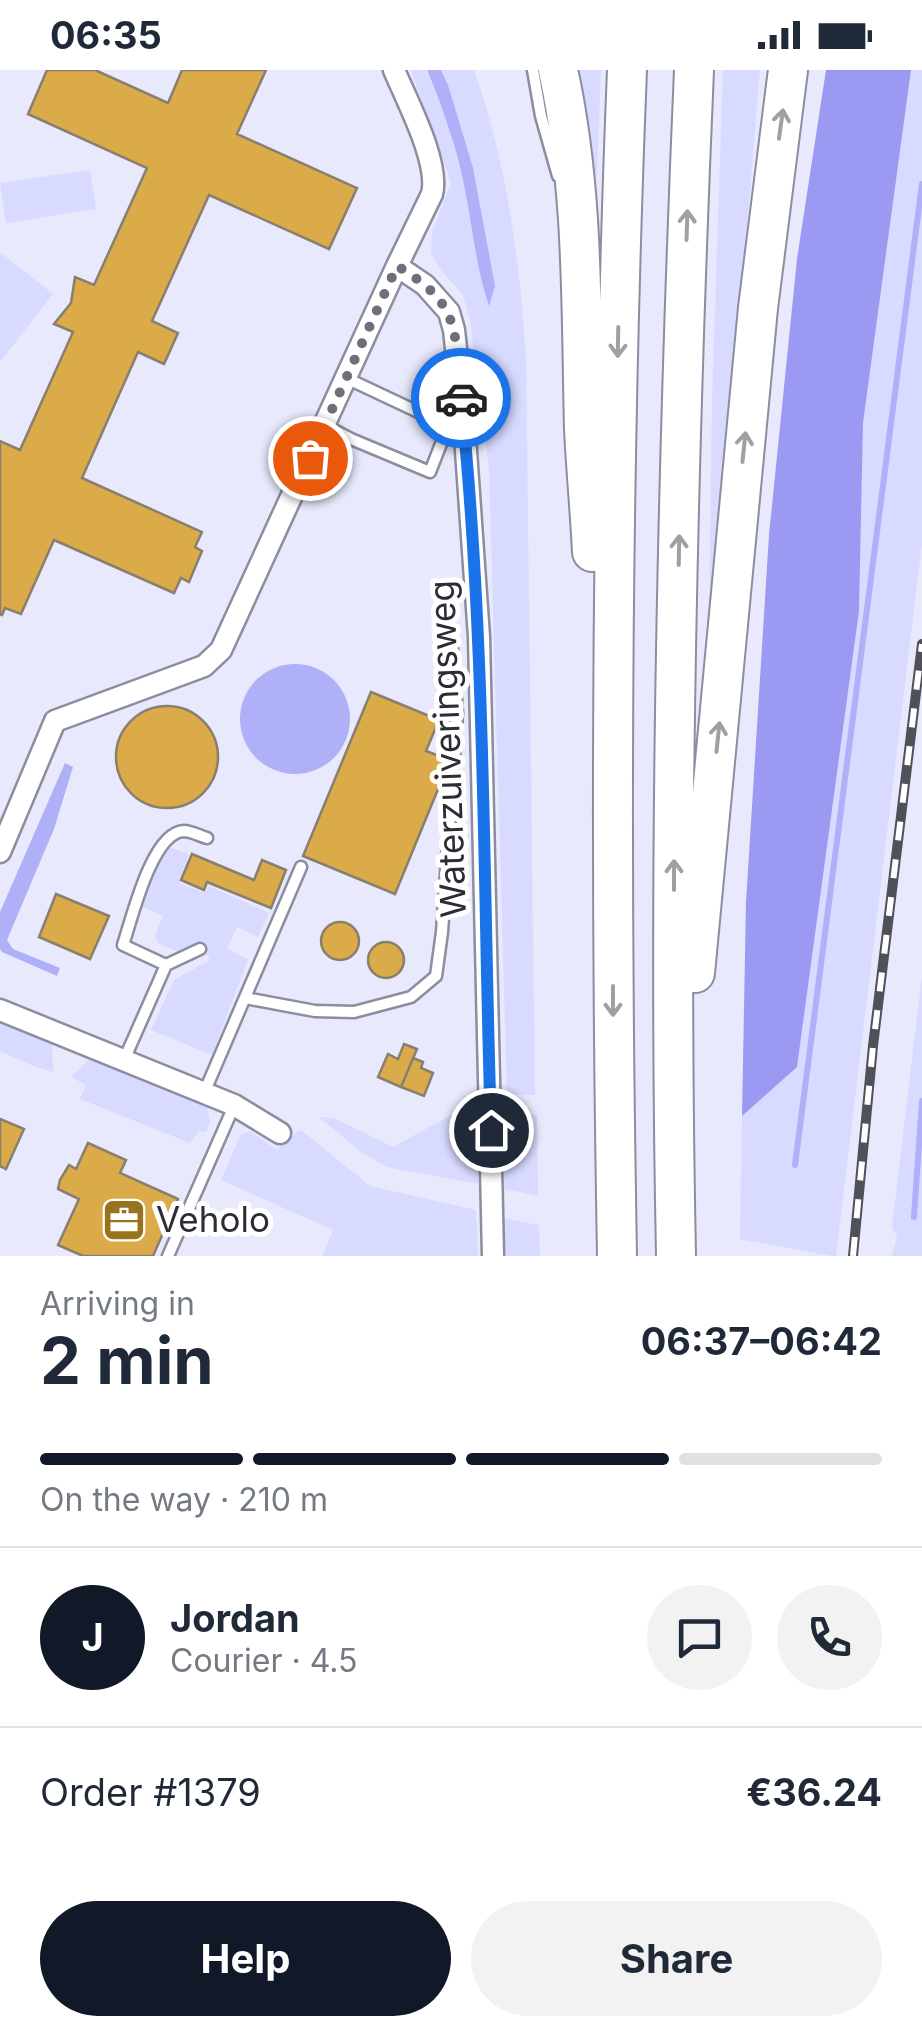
<!DOCTYPE html>
<html lang="en">
<head>
<meta charset="utf-8">
<style>
	body { margin:0; font-family:Inter,sans-serif; background:#f2f2f3; color:#1f2937; height:100vh; display:flex; flex-direction:column; font-size:38px; white-space:nowrap }
	* { box-sizing:border-box; margin:0 }
	p { font-size:32px; color:#747a83 }
	.icon { flex:none; width:55px; height:55px; fill:none; stroke:currentColor; stroke-width:2; stroke-linecap:round; stroke-linejoin:round }
	.map { position:relative; height:1186px; overflow:hidden }
	.panel { display:flex; flex-direction:column; background:#fff; flex:1 }
	.panel>* { flex:none }
	.pin { position:absolute; display:grid; place-items:center; width:85px; height:85px; color:#fff; margin:-42px; border:5px solid #fff; border-radius:50%; box-shadow:0 2px 10px #0007 }
	.courier { position:absolute; display:grid; place-items:center; width:100px; height:100px; margin:-50px; border:8px solid #1a73e8; border-radius:50%; background:#fff; color:#222; box-shadow:0 2px 12px #0007 }
	.summary em { font-style:normal; font-weight:700 }
	.summary div { display:flex; flex-direction:column-reverse }
	.summary { display:flex; align-items:center; justify-content:space-between; height:170px; padding:0 40px }
	h1 { font-size:65px; font-weight:700; line-height:75px }
	.bar { display:grid; grid-template-columns:repeat(4,1fr); gap:15px 10px; align-content:center; height:120px; padding:0 40px }
	.bar i { height:12px; border-radius:8px; background:#e0e1e3 }
	.bar .on { background:#111827 }
	.bar p { grid-column:span 4 }
	.line { display:flex; align-items:center; gap:25px; padding:0 40px; border-top:2px solid #e0e1e3 }
	.line div { flex:1 }
	.round { display:grid; place-items:center; flex:none; width:105px; height:105px; border-radius:52px; background:#f2f2f3 }
	.cta { display:flex; gap:20px; margin-top:auto; padding:20px 40px }
	.cta a { flex:1; height:115px; border-radius:60px; background:#111827; color:#fff; font-size:40px; font-weight:700; line-height:115px; text-align:center }
	.cta a+a { background:#f2f2f3; color:#1f2937 }
	.status { display:flex; justify-content:space-between; align-items:center; height:70px; padding:0 50px; background:#fff; direction:ltr }
	.status svg { height:28px; fill:currentColor }
	.map>svg:first-child { display:block }
	.green { fill:#d8daff }
	.forest { fill:#9b99f1 }
	.water { fill:#b0b0f8 }
	.lines { fill:none; stroke-linecap:round; stroke-linejoin:round }
	.stream { stroke:#b0b0f8; stroke-width:6 }
	.building { fill:#dcab49; stroke:#887f6f; stroke-width:2.5 }
	.service-casing { stroke:#8c8d9e; stroke-width:15 }
	.minor-casing { stroke:#8c8d9e; stroke-width:25 }
	.motorway-casing { stroke:#8c8d9e; stroke-width:42 }
	.service { stroke:#fff; stroke-width:10 }
	.minor { stroke:#fff; stroke-width:20 }
	.motorway { stroke:#fff; stroke-width:38 }
	.rail-casing { stroke:#4f5059; stroke-width:10 }
	.rail { stroke:#fff; stroke-width:6; stroke-dasharray:19; stroke-linecap:butt }
	.oneway { stroke:#a0a0a4 }
	.done { stroke:#6e6f7a; stroke-width:10; stroke-dasharray:0 18 }
	.route { stroke:#1a73e8; stroke-width:12 }
	.labels { text-anchor:middle; stroke-width:10; stroke-linejoin:round; paint-order:stroke }
	.street-label { font-size:35px; fill:#2c2d34; stroke:#fff }
	.poi-label { font-size:35px; fill:#2c2d34; stroke:#fff; text-anchor:start }
</style>
</head>
<body>
<div class="status"><b>06:35</b><svg viewBox="0 0 49 12"><path d="M0 12V9h3v3zM5 12V6h3v6zM10 12V3h3v9zM15 12V0h3v12zM26 1h20v11H26zM47 4h2v5h-2z"/></svg></div>
<div class="map">
<svg width="922" height="1186" viewBox="0 0 922 1186">
	<rect width="100%" height="100%" fill="#e8e9fc"/>
	<path class="green" d="M 411,0 L 426,0 L 448,53 L 464,117 L 448,15 L 441,0 L 474,0 C 507,93 520,191 526,289 L 535,1025 L 507,1024 L 489,399 L 470,250 L 463,225 L 441,200 L 431,184 L 432,162 L 451,113 Z
		M 572,0 L 601,0 L 597,109 Z
		M 723,0 L 760,0 L 747,157 L 732,298 L 715,560 L 709,558 L 712,329 Z
		M 911,0 L 922,0 L 922,473 L 836,1186 L 831,1186 L 740,1169 L 742,1046 L 797,997 L 859,541 L 863,353 Z
		M 90,100 L 96,139 L 6,153 L 0,113 Z
		M 0,182 L 53,224 L 0,292 Z
		M 171,778 L 189,784 L 179,813 L 205,823 L 209,816 L 269,843 L 258,867 L 237,857 L 227,879 L 248,889 L 212,985 L 151,960 L 174,910 L 210,890 L 200,872 L 179,882 L 159,874 L 155,866 L 163,846 L 143,837 L 163,782 Z
		M 922,905 L 922,1186 L 892,1186 L 897,1166 L 892,1158 Z
		M 0,952 L 52,973 L 53,1002 L 36,997 L 0,981 Z
		M 91,988 L 207,1037 L 210,1052 L 206,1062 L 199,1061 L 190,1073 L 80,1029 L 86,1015 L 71,1007 Z
		M 480,1041 L 478,1114 L 387,1097 L 362,1083 L 319,1047 L 334,1048 L 393,1077 L 453,1044 Z
		M 504,1044 L 537,1045 L 538,1126 L 504,1119 Z
		M 250,1061 L 277,1080 L 298,1061 L 302,1061 L 370,1116 L 476,1140 L 478,1186 L 322,1186 L 333,1160 L 221,1110 L 241,1064 Z
		M 502,1148 L 539,1155 L 540,1186 L 501,1186 Z"/>
	<path class="forest" d="M 826,0 L 911,0 L 863,353 L 859,541 L 797,997 L 742,1046 L 746,832 L 769,465 L 797,189 Z"/>
	<path class="water" d="M 427,0 L 441,0 L 448,15 L 473,98 L 495,216 L 489,236 C 476,198 473,159 465,120 C 457,78 443,39 427,0 Z
		M240 649a55 55 0 1 1 110 0a55 55 0 1 1-110 0Z
		M 65,693 L 73,697 L 54,759 L 7,870 L 13,879 L 60,898 L 57,906 L 2,882 L 0,879 L 0,842 Z"/>
	<g class="lines">
		<path class="stream" d="M 795,1095 L 922,114
			M 914,1147 L 922,1031"/>
	</g>
	<path class="building" d="M 47,0 L 95,0 L 168,33 L 182,0 L 266,0 L 237,64 L 357,118 L 329,179 L 209,125 L 152,251 L 178,263 L 164,294 L 138,282 L 82,408 L 202,462 L 195,477 L 202,481 L 189,512 L 181,508 L 174,523 L 54,470 L 21,544 L 5,538 L 2,545 L 0,544 L 0,371 L 20,380 L 73,262 L 54,254 L 71,233 L 75,207 L 94,215 L 147,98 L 28,44 Z
		M 371,622 L 439,650 L 426,681 L 450,690 L 395,824 L 303,786 Z
		M116 687a51 51 0 1 1 102 0a51 51 0 1 1-102 0Z
		M 192,784 L 254,810 L 262,790 L 286,800 L 271,838 L 207,812 L 204,820 L 181,810 Z
		M 56,824 L 109,846 L 90,889 L 39,867 Z
		M321 871a19 19 0 1 1 38 0a19 19 0 1 1-38 0Z
		M368 890a18 18 0 1 1 36 0a18 18 0 1 1-36 0Z
		M 404,974 L 417,979 L 401,1017 L 378,1007 L 388,984 L 398,989 Z
		M 413,988 L 423,992 L 421,998 L 433,1003 L 424,1026 L 401,1017 Z
		M 0,1049 L 24,1059 L 6,1099 L 0,1096 Z
		M 88,1073 L 126,1090 L 120,1103 L 178,1129 L 153,1186 L 83,1186 L 58,1175 L 79,1129 L 58,1119 L 60,1110 L 69,1095 L 76,1099 Z"/>
	<g class="lines">
		<g class="service-casing">
			<path id="service" d="M 533,0 L 541,46 L 558,106
				M 324,355 L 351,369 L 430,402 L 448,356 L 346,308
				M 166,895 L 200,879
				M 245,928 L 315,941 L 354,942 L 411,927 L 436,906 L 442,862 L 457,643 L 451,565
				M 124,990 L 166,895 L 123,875 C 132,848 152,762 184,761 C 191,761 200,766 207,768
				M 204,1023 L 301,797
				M 168,1186 L 234,1036"/>
		</g>
		<g class="minor-casing">
			<path id="minor" d="M 397,196 L 425,215 L 449,242 L 454,260 L 464,352 L 479,567 L 493,1186
				M 0,782 L 55,651 L 204,596 L 221,580 L 397,196 L 432,124 C 440,93 407,31 394,0
				M 0,940 L 234,1035 L 280,1063"/>
		</g>
		<g class="motorway-casing">
			<path id="motorway" d="M 558,0 C 584,118 581,239 584,359 C 586,400 590,441 592,482
				M 695,903 L 758,238 L 788,0
				M 617,1186 C 610,791 611,395 627,0
				M 676,1186 C 668,791 677,395 694,0"/>
		</g>
		<use href="#service" class="service"/>
		<use href="#minor" class="minor"/>
		<use href="#motorway" class="motorway"/>
		<g class="rail-casing">
			<path id="rail" d="M 853,1186 L 873,976 L 922,574"/>
		</g>
		<use href="#rail" class="rail"/>
	</g>
	<defs><path id="oneway-shaft" d="M-6 0H5M1.5-3L5.5 0L1.5 3" fill="none" stroke-width="1.6" stroke-linecap="round" stroke-linejoin="round" transform="scale(2.5)"/></defs>
	<g class="oneway">
		<use href="#oneway-shaft" transform="translate(781 54) rotate(-82)"/>
		<use href="#oneway-shaft" transform="translate(687 155) rotate(-88)"/>
		<use href="#oneway-shaft" transform="translate(618 272) rotate(91)"/>
		<use href="#oneway-shaft" transform="translate(744 377) rotate(-84)"/>
		<use href="#oneway-shaft" transform="translate(679 480) rotate(-89)"/>
		<use href="#oneway-shaft" transform="translate(718 667) rotate(-84)"/>
		<use href="#oneway-shaft" transform="translate(674 805) rotate(-90)"/>
		<use href="#oneway-shaft" transform="translate(613 931) rotate(90)"/>
	</g>
	<g class="lines">
		<path class="done" d="M 310,388 L 397,196 C 462,235 454,259 461,328"/>
		<path class="route" d="M 461,328 C 486,571 483,815 491,1060"/>
	</g>
	<defs>
		<g id="office-square" transform="scale(2.25)"><rect x="-9" y="-9" width="18" height="18" rx="4" fill="#99721e" stroke="#fff"/><path d="M-6-3h4V-5.5h4V-3h4V5H-6ZM-1-4.5V-3h2v-1.5ZM-6 0V1H6V0Z" fill="#fff"/></g>
	</defs>
	<g fill-rule="evenodd">
		<use href="#office-square" x="124" y="1150"/>
	</g>
	<g class="labels">
		<g class="street-label">
			<text transform="translate(448 679) rotate(-92)" y="12">Waterzuiveringsweg</text>
		</g>
		<g class="poi-label">
			<text x="156" y="1162">Veholo</text>
		</g>
	</g>
</svg>
<div class="pin" style="left:310px;top:388px;background:#ea580c"><svg class="icon" aria-label="bag" viewBox="0 0 24 24"><path d="M5 8h14l-1 12H6zM9 8a3 3 0 0 1 6 0"/></svg></div>
<div class="pin" style="left:491px;top:1060px;background:#1f2937"><svg class="icon" aria-label="home" viewBox="0 0 24 24"><path d="M3 11l9-7 9 7M6 9v11h12V9"/></svg></div>
<div class="courier" style="left:461px;top:328px"><svg class="icon" aria-label="car" viewBox="0 0 24 24"><path d="M5 17H2v-5l4-1 3-4h7l3 4 3 1v5h-3M9 17h6M6 11h13"/><circle cx="7" cy="17" r="2"/><circle cx="17" cy="17" r="2"/></svg></div>
</div>
<section class="panel">
<div class="summary"><div><h1>2 min</h1><p>Arriving in</p></div><em>06:37–06:42</em></div>
<div class="bar"><i class="on"></i><i class="on"></i><i class="on"></i><i></i><p>On the way · 210 m</p></div>
<div class="line" style="height:180px"><b class="round" style="background:#111827;color:#fff">J</b><div><b>Jordan</b><p>Courier · 4.5</p></div><a class="round"><svg class="icon" aria-label="chat" viewBox="0 0 24 24"><path d="M4 5h16v11H9l-5 4z"/></svg></a><a class="round"><svg class="icon" aria-label="phone" viewBox="0 0 24 24"><path d="M5 4h4l2 5-3 2q2 4 5 5l2-3 5 2v4C11 20 4 13 5 4z"/></svg></a></div>
<div class="line" style="height:130px"><div>Order #1379</div><b>€36.24</b></div>
<div class="cta"><a>Help</a><a>Share</a></div>
</section>
</body>
</html>
